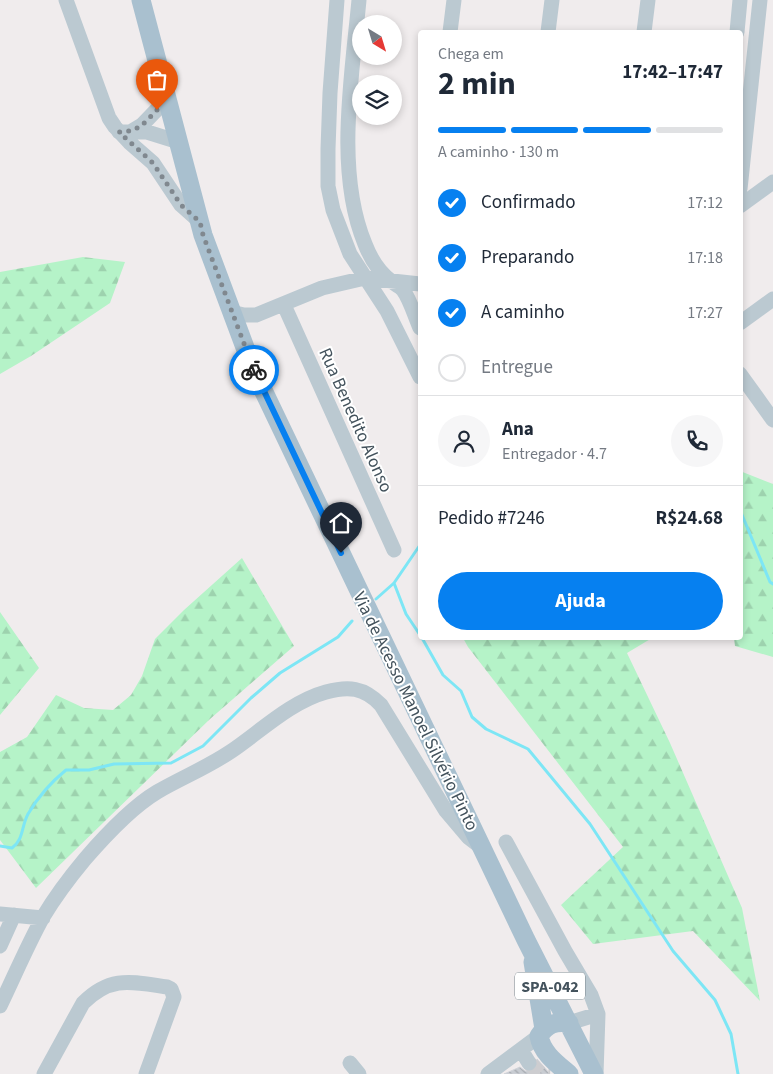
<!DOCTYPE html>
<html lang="pt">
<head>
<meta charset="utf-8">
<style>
	body { margin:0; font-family:"Source Sans 3",sans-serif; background:#f6f6f7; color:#1f2937; height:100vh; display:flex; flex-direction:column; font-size:19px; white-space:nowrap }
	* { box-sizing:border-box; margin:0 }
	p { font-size:16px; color:#747a83 }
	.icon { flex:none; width:28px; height:28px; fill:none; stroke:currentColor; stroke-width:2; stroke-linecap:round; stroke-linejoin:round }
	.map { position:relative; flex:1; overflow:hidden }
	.drawer { position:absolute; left:418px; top:30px; width:325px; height:610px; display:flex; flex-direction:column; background:#fff; border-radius:5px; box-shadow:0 2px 8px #0003 }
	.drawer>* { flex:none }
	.needle { width:32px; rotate:142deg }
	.fabs { position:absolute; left:352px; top:15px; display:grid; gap:10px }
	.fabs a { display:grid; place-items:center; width:50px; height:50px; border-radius:50%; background:#fff; box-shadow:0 2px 8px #0003; font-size:25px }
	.pin { position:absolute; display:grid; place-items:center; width:42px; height:42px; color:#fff; margin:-51px -21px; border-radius:50% 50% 50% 0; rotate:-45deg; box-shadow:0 0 5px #0007 }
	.pin .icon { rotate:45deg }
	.courier { position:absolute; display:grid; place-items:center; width:50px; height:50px; margin:-25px; border:4px solid #0680f0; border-radius:50%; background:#fff; color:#222; box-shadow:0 1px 6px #0007 }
	.headline em { font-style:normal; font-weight:700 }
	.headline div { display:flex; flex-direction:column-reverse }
	.headline { display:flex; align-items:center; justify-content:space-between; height:85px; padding:0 20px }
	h1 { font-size:32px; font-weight:700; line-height:38px }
	.bar { display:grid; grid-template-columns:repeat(4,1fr); gap:8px 5px; align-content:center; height:60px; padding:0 20px }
	.bar i { height:6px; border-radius:4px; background:#e0e1e3 }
	.bar .current { background:#0680f0 }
	.bar p { grid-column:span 4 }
	.line { display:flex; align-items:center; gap:12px; padding:0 20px; border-top:1px solid #e0e1e3 }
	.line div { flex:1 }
	.round { display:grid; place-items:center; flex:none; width:52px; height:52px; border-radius:26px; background:#f6f6f7 }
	ol { padding:0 20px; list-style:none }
	li { display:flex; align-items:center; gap:15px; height:55px }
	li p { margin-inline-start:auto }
	li .icon { padding:5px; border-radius:50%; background:#0680f0; color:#fff; stroke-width:4 }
	li:last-child { color:#747a83 }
	li i { width:28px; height:28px; border:2px solid #e0e1e3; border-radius:50% }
	.button { display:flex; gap:10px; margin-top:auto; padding:10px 20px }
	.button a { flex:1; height:58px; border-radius:30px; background:#0680f0; color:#fff; font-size:20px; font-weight:700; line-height:58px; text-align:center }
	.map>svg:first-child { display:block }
	.forest { fill:url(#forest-firs) }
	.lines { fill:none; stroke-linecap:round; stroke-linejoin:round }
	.stream { stroke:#7de6f5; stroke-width:3 }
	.building { fill:url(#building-back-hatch); stroke:#d0d3d9 }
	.minor-tunnel { stroke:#cdcdd0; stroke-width:15; stroke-dasharray:15 8; stroke-linecap:butt }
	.minor { stroke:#bbc9d1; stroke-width:15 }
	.major { stroke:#a9c0cf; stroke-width:19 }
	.done { stroke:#80888f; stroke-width:5; stroke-dasharray:0 9 }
	.route { stroke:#0680f0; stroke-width:6 }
	.labels { text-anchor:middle; stroke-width:4; stroke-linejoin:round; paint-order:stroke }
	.shield { fill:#fff; stroke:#7b868d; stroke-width:1 }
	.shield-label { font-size:16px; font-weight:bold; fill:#43525c }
	.street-label { font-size:18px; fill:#43525c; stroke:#fff }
</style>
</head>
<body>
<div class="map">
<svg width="773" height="1074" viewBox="0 0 773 1074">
	<defs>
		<pattern id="forest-firs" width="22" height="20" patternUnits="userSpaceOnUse" patternTransform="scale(1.25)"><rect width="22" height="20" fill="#b5f3c8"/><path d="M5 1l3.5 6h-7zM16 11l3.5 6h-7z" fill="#9dd2ae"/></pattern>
		<pattern id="building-back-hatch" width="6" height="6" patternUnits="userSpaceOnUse" patternTransform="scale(1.25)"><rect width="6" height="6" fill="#c8ccd2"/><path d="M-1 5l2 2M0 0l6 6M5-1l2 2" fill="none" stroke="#a4a8ae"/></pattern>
	</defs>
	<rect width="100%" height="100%" fill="#f0eced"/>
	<path class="forest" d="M 83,257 L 125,262 L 110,303 L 31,356 L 0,374 L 0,272 Z
		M 740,471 L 773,484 L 773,657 L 735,646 L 734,638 L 740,638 Z
		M 242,558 L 294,646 L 210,719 L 36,888 L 0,840 L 0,752 L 27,737 L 56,695 L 84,708 L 113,710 L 131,695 L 142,676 L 155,639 L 184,610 Z
		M 0,612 L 39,668 L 0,715 Z
		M 463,638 L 652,638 L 627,653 L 670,743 L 742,908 L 760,1001 L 693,931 L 593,944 L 561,905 L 623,847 L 468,647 Z"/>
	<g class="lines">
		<path class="stream" d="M 740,510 L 770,582 L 773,584
			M 394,583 L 406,614 L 420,635
			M 376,599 L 394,583 L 420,545
			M 422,638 L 443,675 L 461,691 L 472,717 L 486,729 L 528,749 L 590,824 L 673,951 L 715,1000 L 731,1034 L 738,1074
			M 0,846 L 12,848 C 24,839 21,827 28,814 C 38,797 50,783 66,770 L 89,770 L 114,764 L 171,763 L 203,746 L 251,698 L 280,673 L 338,637 L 352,621"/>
	</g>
	<path class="building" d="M 537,1059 L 550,1074 L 504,1074 L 520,1067 L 525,1071 L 533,1071 L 537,1067 Z"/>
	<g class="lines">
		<path class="minor-tunnel" d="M 529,1063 L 540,1073 L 550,1074"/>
		<path class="minor" d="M 66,0 L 109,118 L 115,127 L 129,142 L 153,163 L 181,205 L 200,222
			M 337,0 L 330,93 L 328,149 L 328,186 L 333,210 L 350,254 L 387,311 L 420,377
			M 359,0 C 352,76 335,172 365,244 C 370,257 379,272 391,281 C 394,284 400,286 403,290 C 410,299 415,317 420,328
			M 450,32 L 454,0
			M 548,32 L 552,0
			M 644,32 L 648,0
			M 737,32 L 740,0
			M 132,131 L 142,125 L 167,99
			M 119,132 L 147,132 L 179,142
			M 740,189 L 760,0
			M 740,206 L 773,182
			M 284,305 L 394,550
			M 231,312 L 244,315 L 256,315 L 322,288 L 365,278 L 420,284
			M 740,323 L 773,299
			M 740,374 L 773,420
			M 506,842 L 565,951 L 591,995 L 598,1014 L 596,1074
			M 0,914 L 43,918
			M 0,946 L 14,915
			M 0,1006 C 14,977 27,946 43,917 C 55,897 70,877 85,859 C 104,837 132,807 157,792 C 181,778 206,768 230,752 C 260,732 290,702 326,692 C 348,686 364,687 381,705 L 446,811 L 468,837 L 481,847
			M 569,1023 L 598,1014
			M 521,1050 L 529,1063
			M 350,1063 L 359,1074
			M 44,1074 L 83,1003 C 111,975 132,982 167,987 L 171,989 L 174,997 L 146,1074
			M 488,1074 L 539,1036"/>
		<path class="major" d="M 141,0 L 203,235 L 253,369 L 526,940 L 594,1074
			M 533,962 L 544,1029
			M 569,1074 C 556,1063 542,1053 539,1036 C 547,1024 555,1021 569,1023"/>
	</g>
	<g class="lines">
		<path class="done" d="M 157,110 C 143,124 140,131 119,132 L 153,163 L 181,205 L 200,222 L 203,235 L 254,370"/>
		<path class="route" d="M 254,370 L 341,553"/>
	</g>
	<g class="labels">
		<rect class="shield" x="515" y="972.5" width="70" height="27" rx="4"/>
		<g class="shield-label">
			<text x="550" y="992">SPA-042</text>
		</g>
		<g class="street-label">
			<text transform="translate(356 420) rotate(66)" y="6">Rua Benedito Alonso</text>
			<text transform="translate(416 711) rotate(64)" y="6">Via de Acesso Manoel Silvério Pinto</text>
		</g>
	</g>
</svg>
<div class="fabs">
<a><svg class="needle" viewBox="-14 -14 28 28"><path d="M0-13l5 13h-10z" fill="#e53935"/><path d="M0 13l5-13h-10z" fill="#747a83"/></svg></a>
<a><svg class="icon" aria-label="layers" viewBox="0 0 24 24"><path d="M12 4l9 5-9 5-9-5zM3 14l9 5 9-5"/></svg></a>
</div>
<div class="pin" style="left:157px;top:110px;background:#ea580c"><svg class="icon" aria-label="bag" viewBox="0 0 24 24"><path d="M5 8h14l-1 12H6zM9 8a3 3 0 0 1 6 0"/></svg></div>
<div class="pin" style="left:341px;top:553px;background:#1f2937"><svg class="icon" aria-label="home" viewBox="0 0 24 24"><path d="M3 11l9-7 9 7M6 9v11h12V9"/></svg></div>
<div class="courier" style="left:254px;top:370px"><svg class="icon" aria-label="bike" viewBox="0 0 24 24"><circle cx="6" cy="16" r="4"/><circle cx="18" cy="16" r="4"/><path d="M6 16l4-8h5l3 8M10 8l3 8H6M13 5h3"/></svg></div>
<section class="drawer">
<div class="headline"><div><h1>2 min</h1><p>Chega em</p></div><em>17:42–17:47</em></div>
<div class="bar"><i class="current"></i><i class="current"></i><i class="current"></i><i></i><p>A caminho · 130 m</p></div>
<ol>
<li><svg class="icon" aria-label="check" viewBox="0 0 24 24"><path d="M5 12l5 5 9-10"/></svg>Confirmado<p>17:12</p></li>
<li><svg class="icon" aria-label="check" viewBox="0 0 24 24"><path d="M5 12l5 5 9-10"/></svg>Preparando<p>17:18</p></li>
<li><svg class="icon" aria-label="check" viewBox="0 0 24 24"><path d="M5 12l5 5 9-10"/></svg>A caminho<p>17:27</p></li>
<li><i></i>Entregue</li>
</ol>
<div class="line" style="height:90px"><a class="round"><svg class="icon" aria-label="person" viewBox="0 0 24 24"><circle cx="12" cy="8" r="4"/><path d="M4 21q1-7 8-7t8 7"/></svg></a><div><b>Ana</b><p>Entregador · 4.7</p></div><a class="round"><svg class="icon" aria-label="phone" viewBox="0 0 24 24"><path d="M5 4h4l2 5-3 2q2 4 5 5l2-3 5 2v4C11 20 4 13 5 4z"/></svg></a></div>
<div class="line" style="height:65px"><div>Pedido #7246</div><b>R$24.68</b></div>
<div class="button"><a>Ajuda</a></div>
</section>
</div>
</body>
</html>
